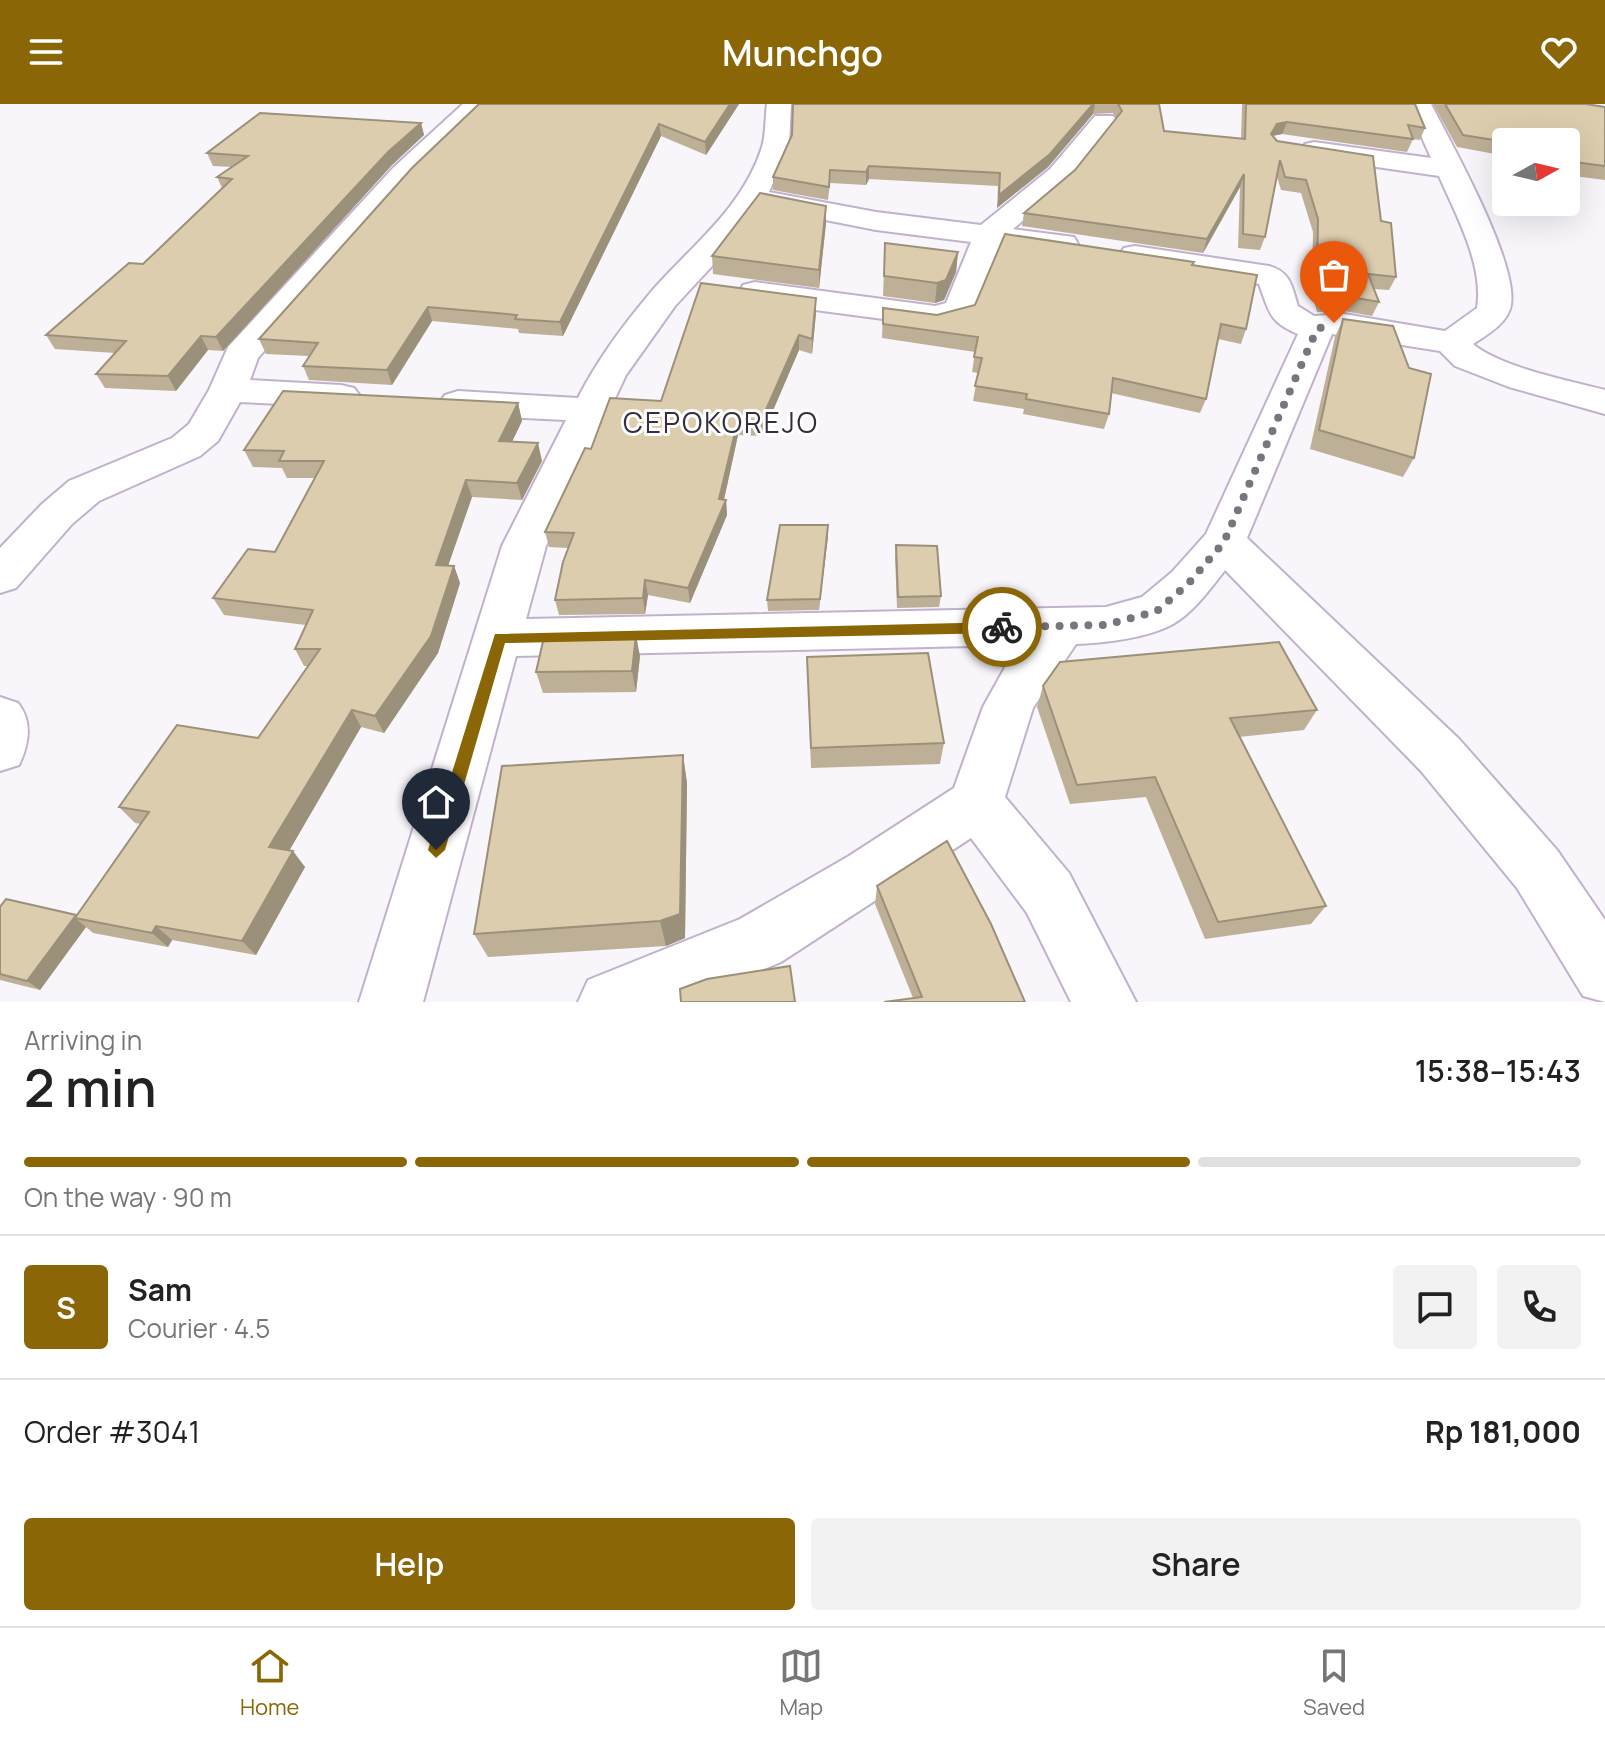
<!DOCTYPE html>
<html lang="en">
<head>
<meta charset="utf-8">
<style>
	body { margin:0; font-family:Manrope,sans-serif; background:#f2f2f2; color:#222; height:100vh; display:flex; flex-direction:column; font-size:30px; white-space:nowrap }
	* { box-sizing:border-box; margin:0 }
	p { font-size:26px; color:#767676 }
	.icon { flex:none; width:44px; height:44px; fill:none; stroke:currentColor; stroke-width:2; stroke-linecap:round; stroke-linejoin:round }
	.map { position:relative; height:898px; overflow:hidden }
	.panel { display:flex; flex-direction:column; background:#fff; flex:1 }
	.panel>* { flex:none }
	.needle { width:52px; rotate:82deg }
	.buttons { position:absolute; left:1492px; top:24px; display:grid; gap:16px }
	.buttons a { display:grid; place-items:center; width:88px; height:88px; border-radius:8px; background:#fff; box-shadow:0 8px 32px #0002; font-size:40px }
	.pin { position:absolute; display:grid; place-items:center; width:68px; height:68px; color:#fff; margin:-82px -34px; border-radius:50% 50% 50% 0; rotate:-45deg; box-shadow:0 0 8px #0007 }
	.pin .icon { rotate:45deg }
	.courier { position:absolute; display:grid; place-items:center; width:80px; height:80px; margin:-40px; border:6px solid #8b6606; border-radius:50%; background:#fff; color:#222; box-shadow:0 2px 10px #0007 }
	.summary em { font-style:normal; font-weight:600 }
	.summary div { display:flex; flex-direction:column-reverse }
	.summary { display:flex; align-items:center; justify-content:space-between; height:136px; padding:0 24px }
	h1 { font-size:52px; font-weight:600; line-height:60px }
	.bar { display:grid; grid-template-columns:repeat(4,1fr); gap:12px 8px; align-content:center; height:96px; padding:0 24px }
	.bar i { height:10px; border-radius:6px; background:#e0e0e0 }
	.bar .current { background:#8b6606 }
	.bar p { grid-column:span 4 }
	.line { display:flex; align-items:center; gap:20px; padding:0 24px; border-top:2px solid #e0e0e0 }
	.line div { flex:1 }
	.round { display:grid; place-items:center; flex:none; width:84px; height:84px; border-radius:8px; background:#f2f2f2 }
	.button { display:flex; gap:16px; margin-top:auto; padding:16px 24px }
	.button a { flex:1; height:92px; border-radius:8px; background:#8b6606; color:#fff; font-size:32px; font-weight:600; line-height:92px; text-align:center }
	.button a+a { background:#f2f2f2; color:#222 }
	header { display:flex; justify-content:space-between; align-items:center; height:104px; padding:0 24px; background:#8b6606; color:#fff; font-size:36px; font-weight:600 }
	.dock { display:flex; justify-content:space-around; align-items:center; height:112px; border-top:2px solid #e0e0e0; background:#fff; font-size:22px; color:#767676 }
	.dock a { display:grid; justify-items:center; gap:4px }
	.dock .current { color:#8b6606 }
	.map>svg:first-child { display:block }
	.lines { fill:none; stroke-linecap:round; stroke-linejoin:round }
	.minor-casing { stroke:#c1b1cd; stroke-width:4 }
	.minor { fill:#fff; fill-rule:evenodd }
	.wall { fill:#beb096 }
	.shaded-wall { fill:#9b907a }
	.building { fill:#ddcdaf; stroke:#9b907a; stroke-width:2 }
	.route { fill:#8b6606 }
	.done { stroke:#79747e; stroke-width:8; stroke-dasharray:0 14.4 }
	.labels { text-anchor:middle; stroke-width:6; stroke-linejoin:round; paint-order:stroke }
	.quarter-label { font-size:28px; letter-spacing:2px; fill:#352f3b; stroke:#fff }
</style>
</head>
<body>
<header><svg class="icon" aria-label="menu" viewBox="0 0 24 24"><path d="M4 6h16M4 12h16M4 18h16"/></svg>Munchgo<svg class="icon" aria-label="heart" viewBox="0 0 24 24"><path d="M12 20l-8-8c-3-5 5-10 8-4 3-6 11-1 8 4z"/></svg></header>
<div class="map">
<svg width="1605" height="898" viewBox="0 0 1605 898">
	<rect width="100%" height="100%" fill="#f8f5fb"/>
	<g class="lines">
		<g class="minor-casing">
			<path id="minor" d="M 463,0 L 490,0 L 414,75 L 258,254 L 250,276 L 341,281 L 354,284 L 360,292 L 354,300 L 341,303 L 240,298 L 218,337 L 200,352 L 99,397 L 72,420 L 16,484 L 0,489 L 0,444 L 42,400 L 69,377 L 172,334 L 189,320 L 209,286 L 228,243 L 394,63 Z
				M 767,0 L 791,0 L 789,42 L 769,88 L 876,108 L 981,121 L 1050,65 L 1095,12 L 1113,12 L 1117,17 L 1070,77 L 1013,125 L 1074,133 L 1078,140 L 1074,147 L 1063,149 L 1001,141 L 972,212 L 936,222 L 755,198 L 743,195 L 739,188 L 743,181 L 755,178 L 935,202 L 946,199 L 971,138 L 876,126 L 760,103 L 737,135 L 675,202 L 626,271 L 546,442 L 526,515 L 1106,503 L 1142,493 L 1172,468 L 1206,430 L 1298,230 C 1268,218 1269,206 1259,180 L 1135,160 L 1124,158 L 1119,151 L 1124,144 L 1135,142 L 1269,162 C 1291,168 1292,183 1298,202 L 1314,212 L 1344,210 L 1445,227 L 1477,204 C 1484,161 1456,111 1439,72 L 1314,54 L 1305,52 L 1301,46 L 1305,40 L 1314,38 L 1431,54 L 1407,0 L 1431,0 C 1452,41 1518,158 1511,201 C 1508,219 1487,231 1473,240 C 1500,263 1569,277 1605,286 L 1605,310 L 1509,283 L 1455,262 L 1440,247 L 1332,230 L 1247,434 L 1459,635 L 1557,746 L 1605,816 L 1605,898 L 1583,892 L 1517,784 L 1421,667 L 1225,466 C 1211,484 1194,508 1173,520 C 1148,534 1104,539 1076,540 L 1033,604 L 1005,693 L 1069,769 L 1136,898 L 1071,898 L 1027,809 L 971,734 L 781,858 L 686,898 L 578,898 L 588,876 L 740,815 L 849,752 L 954,684 L 983,603 L 1008,558 L 1021,541 L 516,552 L 423,898 L 359,898 L 502,442 L 566,316 L 458,311 L 445,307 L 439,299 L 445,291 L 458,287 L 578,294 C 597,256 624,220 651,188 C 691,142 743,104 762,43 C 766,30 765,13 767,0 Z
				M 0,593 L 18,599 C 33,618 29,640 19,661 L 0,667 Z"/>
		</g>
		<use href="#minor" class="minor"/>
	</g>
	<path class="wall" d="M 479,0 L 739,0 L 706,51 L 661,32 L 563,232 L 519,229 L 518,225 L 432,217 L 392,281 L 309,276 L 303,262 L 309,252 L 266,250 L 259,235 Z
		M 793,0 L 1159,0 L 1164,27 L 1241,35 L 1242,0 L 1415,0 L 1425,24 L 1420,36 L 1413,35 L 1407,48 L 1282,30 L 1272,32 L 1277,37 L 1381,117 L 1396,173 L 1389,186 L 1374,185 L 1379,198 L 1372,212 L 1344,207 L 1317,208 L 1312,190 L 1313,128 L 1301,89 L 1281,86 L 1277,73 L 1265,133 L 1260,146 L 1238,144 L 1240,83 L 1203,149 L 1022,122 L 1024,109 L 1075,66 L 1116,14 L 1113,9 L 1093,10 L 1048,63 L 997,104 L 998,82 L 869,75 L 866,81 L 830,79 L 828,96 L 773,86 L 773,73 L 792,31 Z
		M 1433,0 L 1586,0 L 1605,3 L 1605,76 L 1566,71 L 1566,38 L 1506,38 L 1506,52 L 1457,43 Z
		M 421,19 L 424,31 L 392,61 L 223,247 L 208,246 L 176,287 L 105,284 L 96,270 L 115,249 L 55,245 L 46,231 L 143,160 L 222,84 L 217,73 L 232,63 L 213,62 L 207,49 Z
		M 826,119 L 819,184 L 713,170 L 712,152 Z
		M 885,139 L 958,148 L 956,168 L 944,196 L 935,199 L 883,192 Z
		M 1194,158 L 1193,162 L 1246,225 L 1241,240 L 1218,235 L 1206,295 L 1200,309 L 1111,289 L 1109,310 L 1104,325 L 1023,310 L 1024,305 L 973,297 L 978,269 L 972,268 L 975,248 L 882,234 L 883,204 L 937,211 Z
		M 816,194 L 816,209 L 812,250 L 799,246 L 762,332 L 738,331 L 724,396 L 726,396 L 727,411 L 690,499 L 648,491 L 645,510 L 559,511 L 555,496 L 568,444 L 549,443 L 545,428 L 591,345 L 661,297 Z
		M 1343,215 L 1414,354 L 1403,373 L 1310,345 L 1335,233 Z
		M 518,299 L 522,317 L 512,338 L 542,357 L 522,396 L 472,393 L 448,462 L 454,462 L 460,479 L 438,549 L 384,629 L 361,623 L 289,747 L 305,763 L 256,851 L 172,836 L 168,843 L 93,829 L 86,823 L 40,886 L 0,876 L 0,803 L 77,812 L 141,720 L 135,719 L 119,703 L 258,634 L 308,562 L 304,562 L 295,545 L 306,521 L 224,511 L 213,494 L 275,448 L 315,374 L 287,374 L 282,364 L 253,363 L 244,346 Z
		M 828,432 L 819,506 L 768,507 L 767,496 Z
		M 896,441 L 941,492 L 939,503 L 897,504 L 895,452 Z
		M 640,552 L 636,588 L 543,589 L 536,568 Z
		M 807,553 L 944,639 L 940,660 L 811,664 Z
		M 1043,582 L 1317,606 L 1304,626 L 1239,633 L 1326,802 L 1311,820 L 1205,835 L 1146,693 L 1070,700 L 1037,603 Z
		M 683,651 L 687,679 L 685,834 L 666,842 L 488,853 L 474,830 Z
		M 877,782 L 1025,898 L 913,894 L 875,800 Z"/>
	<path class="shaded-wall" d="M 730,0 L 739,0 L 706,51 L 705,38 Z
		M 1093,0 L 1095,0 L 1093,10 L 1048,63 L 997,104 L 999,91 Z
		M 1287,18 L 1282,30 L 1272,32 L 1271,30 L 1277,20 Z
		M 421,19 L 424,31 L 392,61 L 223,247 L 216,233 L 388,48 Z
		M 659,20 L 661,32 L 563,232 L 560,218 Z
		M 869,62 L 869,75 L 866,81 L 866,68 Z
		M 1244,70 L 1240,83 L 1203,149 L 1207,135 Z
		M 826,102 L 826,119 L 819,184 L 819,166 Z
		M 958,148 L 956,168 L 944,196 L 935,199 L 937,179 Z
		M 816,194 L 816,209 L 812,250 L 812,235 Z
		M 428,203 L 432,217 L 392,281 L 387,266 Z
		M 799,231 L 799,246 L 762,332 L 761,317 Z
		M 201,232 L 208,246 L 176,287 L 168,272 Z
		M 518,299 L 522,317 L 504,354 L 499,337 Z
		M 738,316 L 738,331 L 721,409 L 726,396 L 727,411 L 690,499 L 688,484 L 719,395 Z
		M 538,339 L 542,357 L 522,396 L 517,379 Z
		M 466,376 L 472,393 L 442,479 L 436,461 Z
		M 828,421 L 828,432 L 819,506 L 820,495 Z
		M 454,462 L 460,479 L 438,549 L 384,629 L 375,612 Z
		M 645,476 L 648,491 L 645,510 L 643,494 Z
		M 636,531 L 640,552 L 636,588 L 632,567 Z
		M 352,606 L 361,623 L 282,759 L 269,743 Z
		M 683,651 L 687,679 L 685,834 L 666,842 L 660,817 Z
		M 293,747 L 305,763 L 256,851 L 242,837 Z
		M 76,811 L 75,814 L 86,823 L 40,886 L 27,877 Z
		M 156,822 L 172,836 L 168,843 L 152,829 Z"/>
	<path class="building" d="M 479,0 L 730,0 L 705,38 L 659,20 L 560,218 L 515,215 L 517,211 L 428,203 L 387,266 L 303,262 L 318,239 L 259,235 L 412,64 Z
		M 793,0 L 1093,0 L 1050,50 L 999,91 L 1000,69 L 869,62 L 866,68 L 830,66 L 829,83 L 773,73 L 792,31 Z
		M 1118,0 L 1159,0 L 1164,27 L 1245,35 L 1246,0 L 1415,0 L 1425,24 L 1408,21 L 1413,35 L 1287,18 L 1277,20 L 1271,30 L 1277,37 L 1373,52 L 1381,117 L 1391,119 L 1396,173 L 1368,170 L 1379,198 L 1351,193 L 1323,194 L 1317,176 L 1318,115 L 1306,76 L 1285,73 L 1280,56 L 1265,133 L 1243,130 L 1244,70 L 1207,135 L 1024,109 L 1075,66 L 1122,7 Z
		M 1445,0 L 1586,0 L 1605,3 L 1605,62 L 1566,57 L 1566,38 L 1506,38 L 1463,31 Z
		M 260,9 L 421,19 L 388,48 L 216,233 L 201,232 L 168,272 L 96,270 L 126,237 L 46,231 L 129,159 L 143,160 L 232,75 L 217,73 L 248,52 L 207,49 Z
		M 760,89 L 826,102 L 819,166 L 712,152 Z
		M 1005,130 L 1194,158 L 1192,161 L 1257,171 L 1246,225 L 1221,220 L 1206,295 L 1113,274 L 1109,310 L 1026,295 L 1027,290 L 975,282 L 982,254 L 974,253 L 978,233 L 883,220 L 883,204 L 937,211 L 975,201 Z
		M 885,139 L 958,148 L 946,176 L 937,179 L 884,172 Z
		M 701,179 L 816,194 L 812,235 L 799,231 L 761,317 L 738,316 L 719,395 L 726,396 L 688,484 L 645,476 L 643,494 L 555,496 L 563,458 L 574,429 L 545,428 L 585,344 L 591,345 L 610,294 L 661,297 Z
		M 1343,215 L 1393,222 L 1409,264 L 1431,270 L 1414,354 L 1319,326 Z
		M 283,287 L 518,299 L 499,337 L 538,339 L 517,379 L 466,376 L 436,461 L 454,462 L 431,532 L 375,612 L 352,606 L 269,743 L 293,747 L 242,837 L 156,822 L 152,829 L 75,814 L 149,708 L 119,703 L 177,621 L 258,634 L 320,545 L 295,545 L 313,506 L 213,494 L 248,445 L 275,448 L 324,357 L 279,357 L 284,347 L 244,346 Z
		M 780,421 L 828,421 L 820,495 L 767,496 Z
		M 896,441 L 937,442 L 941,492 L 898,493 Z
		M 636,531 L 632,567 L 536,568 L 544,533 Z
		M 1279,538 L 1317,606 L 1230,614 L 1326,802 L 1218,818 L 1155,673 L 1077,681 L 1043,582 L 1060,558 Z
		M 928,549 L 944,639 L 811,644 L 807,553 Z
		M 683,651 L 680,810 L 660,817 L 474,830 L 502,662 Z
		M 947,737 L 991,820 L 1025,898 L 884,898 L 922,893 L 877,782 Z
		M 6,795 L 76,811 L 27,877 L 0,870 L 0,803 Z
		M 790,862 L 795,898 L 681,898 L 680,885 L 707,875 Z"/>
	<path class="route" d="M 1002,518 L 1009,523 L 1002,529 L 505,539 L 445,746 L 436,754 L 428,746 L 495,530 Z"/>
	<g class="lines">
		<path class="done" d="M 1002,523 L 1106,521 L 1157,507 L 1188,480 L 1224,438 L 1317,225 L 1334,219"/>
	</g>
	<g class="labels">
		<g class="quarter-label">
			<text x="721" y="329">CEPOKOREJO</text>
		</g>
	</g>
</svg>
<div class="buttons">
<a><svg class="needle" viewBox="-14 -14 28 28"><path d="M0-13l5 13h-10z" fill="#e53935"/><path d="M0 13l5-13h-10z" fill="#767676"/></svg></a>
</div>
<div class="pin" style="left:1334px;top:219px;background:#ea580c"><svg class="icon" aria-label="bag" viewBox="0 0 24 24"><path d="M5 8h14l-1 12H6zM9 8a3 3 0 0 1 6 0"/></svg></div>
<div class="pin" style="left:436px;top:746px;background:#1f2937"><svg class="icon" aria-label="home" viewBox="0 0 24 24"><path d="M3 11l9-7 9 7M6 9v11h12V9"/></svg></div>
<div class="courier" style="left:1002px;top:523px"><svg class="icon" aria-label="bike" viewBox="0 0 24 24"><circle cx="6" cy="16" r="4"/><circle cx="18" cy="16" r="4"/><path d="M6 16l4-8h5l3 8M10 8l3 8H6M13 5h3"/></svg></div>
</div>
<section class="panel">
<div class="summary"><div><h1>2 min</h1><p>Arriving in</p></div><em>15:38–15:43</em></div>
<div class="bar"><i class="current"></i><i class="current"></i><i class="current"></i><i></i><p>On the way · 90 m</p></div>
<div class="line" style="height:144px"><b class="round" style="background:#8b6606;color:#fff">S</b><div><b>Sam</b><p>Courier · 4.5</p></div><a class="round"><svg class="icon" aria-label="chat" viewBox="0 0 24 24"><path d="M4 5h16v11H9l-5 4z"/></svg></a><a class="round"><svg class="icon" aria-label="phone" viewBox="0 0 24 24"><path d="M5 4h4l2 5-3 2q2 4 5 5l2-3 5 2v4C11 20 4 13 5 4z"/></svg></a></div>
<div class="line" style="height:104px"><div>Order #3041</div><b>Rp 181,000</b></div>
<div class="button"><a>Help</a><a>Share</a></div>
</section>
<nav class="dock">
<a class="current"><svg class="icon" aria-label="home" viewBox="0 0 24 24"><path d="M3 11l9-7 9 7M6 9v11h12V9"/></svg>Home</a>
<a><svg class="icon" aria-label="map" viewBox="0 0 24 24"><path d="M3 6l6-2 6 2 6-2v14l-6 2-6-2-6 2zM9 4v14M15 6v14"/></svg>Map</a>
<a><svg class="icon" aria-label="saved" viewBox="0 0 24 24"><path d="M7 4h10v16l-5-4-5 4z"/></svg>Saved</a>
</nav>
</body>
</html>
